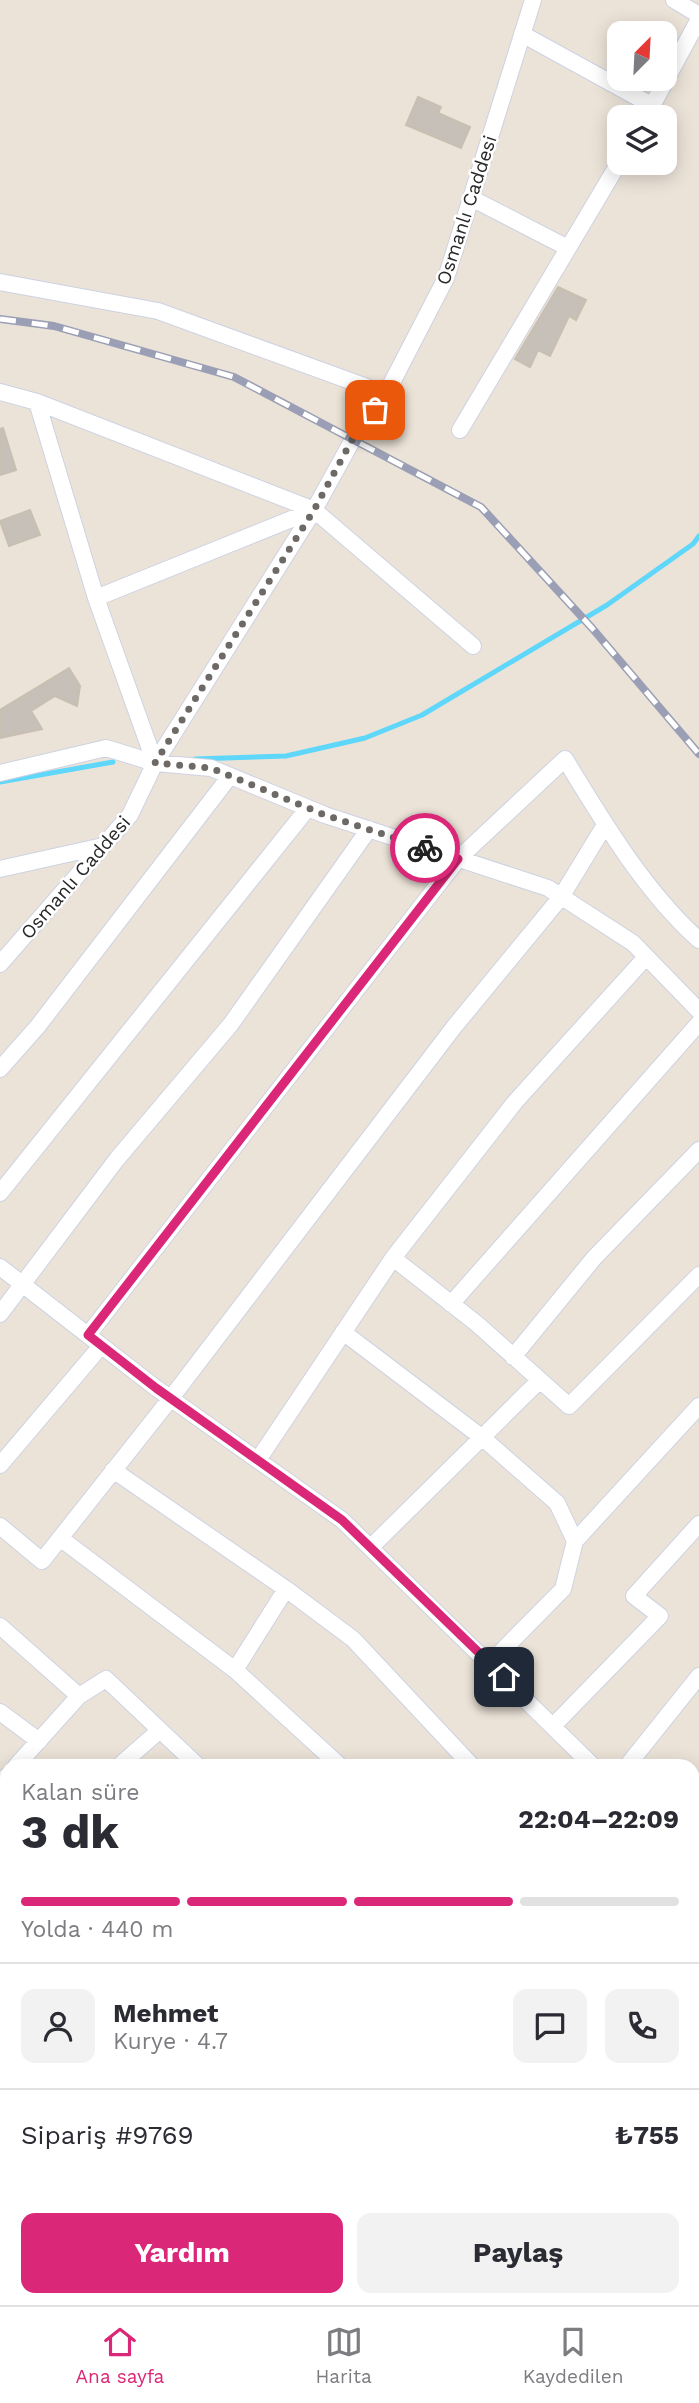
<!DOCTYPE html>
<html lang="tr">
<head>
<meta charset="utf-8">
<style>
	body { margin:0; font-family:"Work Sans",sans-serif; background:#f2f2f3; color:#2b2b33; height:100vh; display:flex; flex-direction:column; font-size:26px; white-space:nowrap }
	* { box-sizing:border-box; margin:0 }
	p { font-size:23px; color:#7c7c81 }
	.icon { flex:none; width:38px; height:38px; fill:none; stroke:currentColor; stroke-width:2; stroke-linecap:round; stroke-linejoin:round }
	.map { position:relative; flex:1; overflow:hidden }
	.drawer { position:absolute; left:0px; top:1759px; width:700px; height:548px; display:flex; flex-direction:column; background:#fff; border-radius:21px 21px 0 0; box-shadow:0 4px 18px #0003 }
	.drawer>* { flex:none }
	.needle { width:46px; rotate:24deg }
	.fabs { position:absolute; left:607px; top:21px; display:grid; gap:14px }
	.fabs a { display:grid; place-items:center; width:70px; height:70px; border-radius:14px; background:#fff; box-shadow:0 4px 18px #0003; font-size:35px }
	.pin { position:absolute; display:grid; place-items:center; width:60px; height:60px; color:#fff; margin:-30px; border-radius:14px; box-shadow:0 4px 10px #0006 }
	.courier { position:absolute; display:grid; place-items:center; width:70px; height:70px; margin:-35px; border:5px solid #db2777; border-radius:50%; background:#fff; color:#222; box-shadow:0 2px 9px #0007 }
	.headline em { font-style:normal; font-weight:700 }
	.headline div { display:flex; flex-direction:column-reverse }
	.headline { display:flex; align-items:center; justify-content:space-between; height:119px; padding:0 21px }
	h1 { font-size:46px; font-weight:700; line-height:52px }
	.bar { display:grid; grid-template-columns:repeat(4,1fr); gap:10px 7px; align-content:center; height:84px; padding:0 21px }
	.bar i { height:9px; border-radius:5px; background:#e1e1e2 }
	.bar .on { background:#db2777 }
	.bar p { grid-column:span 4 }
	.line { display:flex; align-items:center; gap:18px; padding:0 21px; border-top:2px solid #e1e1e2 }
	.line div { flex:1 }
	.round { display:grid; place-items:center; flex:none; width:74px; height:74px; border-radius:14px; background:#f2f2f3 }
	.cta { display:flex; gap:14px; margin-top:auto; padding:14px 21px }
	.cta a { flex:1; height:80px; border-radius:14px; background:#db2777; color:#fff; font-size:28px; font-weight:700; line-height:80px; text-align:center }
	.cta a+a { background:#f2f2f3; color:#2b2b33 }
	.menu { display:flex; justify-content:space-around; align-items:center; height:98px; border-top:2px solid #e1e1e2; background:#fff; font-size:19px; color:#7c7c81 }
	.menu a { display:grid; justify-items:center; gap:4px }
	.menu .on { color:#db2777 }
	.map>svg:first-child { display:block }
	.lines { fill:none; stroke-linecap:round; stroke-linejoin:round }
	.stream { stroke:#5ed7fb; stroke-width:5 }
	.building { fill:#c7c0b8; stroke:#c8bfb1; stroke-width:2 }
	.street-casing { stroke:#cdd2e3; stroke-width:18 }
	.secondary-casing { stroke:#cdd2e3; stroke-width:25 }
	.street { stroke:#fff; stroke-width:16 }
	.secondary { stroke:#fff; stroke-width:23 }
	.rail-casing { stroke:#9a9fb5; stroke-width:8 }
	.rail { stroke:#fff; stroke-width:5; stroke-dasharray:16; stroke-linecap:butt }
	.done { stroke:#6d6966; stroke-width:7; stroke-dasharray:0 12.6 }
	.route { stroke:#db2777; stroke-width:9 }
	.labels { text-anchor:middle; stroke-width:5; stroke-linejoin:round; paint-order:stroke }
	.street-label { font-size:19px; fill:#282828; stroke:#fff }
</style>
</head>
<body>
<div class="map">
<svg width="699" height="2305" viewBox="0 0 699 2305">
	<rect width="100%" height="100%" fill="#ece3d8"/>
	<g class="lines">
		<path class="stream" d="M 195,759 L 286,756 L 365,738 L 422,715 L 607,605 L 693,544 L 699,536
			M 0,782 L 113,762
			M 0,2144 L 7,2151
			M 154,2300 L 159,2305"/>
	</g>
	<path class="building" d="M 418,97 L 441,107 L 438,113 L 470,127 L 461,148 L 406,125 Z
		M 558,287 L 586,300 L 576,320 L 569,316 L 550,356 L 538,350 L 530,367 L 515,359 Z
		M 3,428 L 16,470 L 0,475 L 0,429 Z
		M 30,510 L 40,535 L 9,546 L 0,521 Z
		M 69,668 L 80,686 L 77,706 L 55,696 L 31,711 L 42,729 L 0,738 L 0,710 Z"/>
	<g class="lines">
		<g class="street-casing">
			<path id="street" d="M 674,0 L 699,15
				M 522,34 L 653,106
				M 646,117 L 699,19
				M 471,198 L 568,248
				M 0,282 L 158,311 L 386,394
				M 0,392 L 37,402 L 314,510 L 473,646
				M 37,402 L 96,598 L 155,763
				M 460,430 L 620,161
				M 96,598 L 314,510
				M 0,773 L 106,748 L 155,763 L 211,768 L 325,815 L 548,888 L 633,943 L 699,1011
				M 0,869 L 103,846
				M 0,964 L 130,815 L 155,763 L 314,510 L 352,441 L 386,394 L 446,278 L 533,0
				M 0,1069 L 38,1026 L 230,776
				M 0,1193 L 308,808
				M 393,1258 L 476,1323 L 569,1406 L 699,1275
				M 0,1267 L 156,1388 L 342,1520 L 593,1766
				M 451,1304 L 699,1023
				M 0,1314 L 117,1159 L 231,1024 L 369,829
				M 343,1332 L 484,1439 L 557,1503 L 575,1541 L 563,1589 L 490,1663
				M 88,1335 L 458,859 L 565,759 C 602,820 645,892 699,940
				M 513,1357 L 594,1258 L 699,1150
				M 258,1460 L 393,1258 L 515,1102 L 646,957
				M 0,1465 L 101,1346
				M 113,1470 L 286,1589 L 353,1639 L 472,1766
				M 0,1526 L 42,1561 L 171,1398 L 454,1027 L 561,897 L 605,825
				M 60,1538 L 235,1670
				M 575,1541 L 699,1406
				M 371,1547 L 540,1380
				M 286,1589 L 235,1670 L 340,1766
				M 0,1626 L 79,1696
				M 0,1712 L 39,1741
				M 553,1726 L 660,1616 L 634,1596 L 699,1524
				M 16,1766 L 79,1696 L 106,1679 L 198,1766
				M 119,1766 L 160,1730
				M 627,1766 L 699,1676
				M 0,1784 L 7,1776
				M 693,1872 L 699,1865
				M 0,1892 L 7,1884
				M 0,1975 L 7,1983
				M 693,2273 L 699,2270
				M 284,2300 L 289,2305
				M 450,2300 L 452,2305
				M 4,2305 L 11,2300
				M 404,2305 L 409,2300
				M 609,2305 L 623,2300"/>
		</g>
		<g class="secondary-casing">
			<path id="secondary" d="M 0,2116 L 7,2123
				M 192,2300 L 198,2305"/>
		</g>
		<use href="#street" class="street"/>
		<use href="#secondary" class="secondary"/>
		<g class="rail-casing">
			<path id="rail" d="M 0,319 L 54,326 L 234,377 L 481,507 L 592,628 L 699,754"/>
		</g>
		<use href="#rail" class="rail"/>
	</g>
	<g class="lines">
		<path class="done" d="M 375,410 L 352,440 L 314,510 L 155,763 L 211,768 L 325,815 L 425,848"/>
		<path class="route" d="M 425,848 L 458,859 L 88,1335 L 156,1388 L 342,1520 L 504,1677"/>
	</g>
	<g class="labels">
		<g class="street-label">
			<text transform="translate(466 210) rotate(-72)" y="7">Osmanlı Caddesi</text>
			<text transform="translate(75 877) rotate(-49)" y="7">Osmanlı Caddesi</text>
		</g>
	</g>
</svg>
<div class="fabs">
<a><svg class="needle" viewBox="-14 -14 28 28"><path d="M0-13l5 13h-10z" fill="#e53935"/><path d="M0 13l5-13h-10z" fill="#7c7c81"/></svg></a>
<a><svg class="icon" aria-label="layers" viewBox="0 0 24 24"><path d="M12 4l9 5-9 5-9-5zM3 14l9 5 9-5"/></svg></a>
</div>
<div class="pin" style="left:375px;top:410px;background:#ea580c"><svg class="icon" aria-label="bag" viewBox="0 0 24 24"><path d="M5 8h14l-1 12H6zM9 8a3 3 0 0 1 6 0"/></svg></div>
<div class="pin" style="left:504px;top:1677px;background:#1f2937"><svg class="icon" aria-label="home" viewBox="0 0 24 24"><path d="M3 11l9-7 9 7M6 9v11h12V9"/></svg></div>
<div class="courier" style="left:425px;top:848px"><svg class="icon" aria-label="bike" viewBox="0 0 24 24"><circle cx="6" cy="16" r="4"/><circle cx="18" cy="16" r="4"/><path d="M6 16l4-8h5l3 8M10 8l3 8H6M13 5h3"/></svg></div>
<section class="drawer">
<div class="headline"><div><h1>3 dk</h1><p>Kalan süre</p></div><em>22:04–22:09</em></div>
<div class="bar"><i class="on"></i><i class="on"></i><i class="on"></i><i></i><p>Yolda · 440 m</p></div>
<div class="line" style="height:126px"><a class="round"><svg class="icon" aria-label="person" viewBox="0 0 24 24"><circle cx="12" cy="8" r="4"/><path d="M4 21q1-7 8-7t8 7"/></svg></a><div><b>Mehmet</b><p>Kurye · 4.7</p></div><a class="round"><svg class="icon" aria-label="chat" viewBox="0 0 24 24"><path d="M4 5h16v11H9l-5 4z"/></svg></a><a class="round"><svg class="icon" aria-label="phone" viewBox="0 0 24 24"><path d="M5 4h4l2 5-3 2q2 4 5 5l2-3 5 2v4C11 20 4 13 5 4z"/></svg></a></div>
<div class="line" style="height:91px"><div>Sipariş #9769</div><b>₺755</b></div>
<div class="cta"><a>Yardım</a><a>Paylaş</a></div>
</section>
</div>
<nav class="menu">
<a class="on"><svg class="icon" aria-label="home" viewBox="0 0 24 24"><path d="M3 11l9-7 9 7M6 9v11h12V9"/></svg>Ana sayfa</a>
<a><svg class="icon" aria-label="map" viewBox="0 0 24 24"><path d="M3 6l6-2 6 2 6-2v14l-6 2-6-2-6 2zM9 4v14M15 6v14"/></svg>Harita</a>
<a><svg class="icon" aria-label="saved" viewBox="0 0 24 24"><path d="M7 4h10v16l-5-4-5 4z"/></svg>Kaydedilen</a>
</nav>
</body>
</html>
